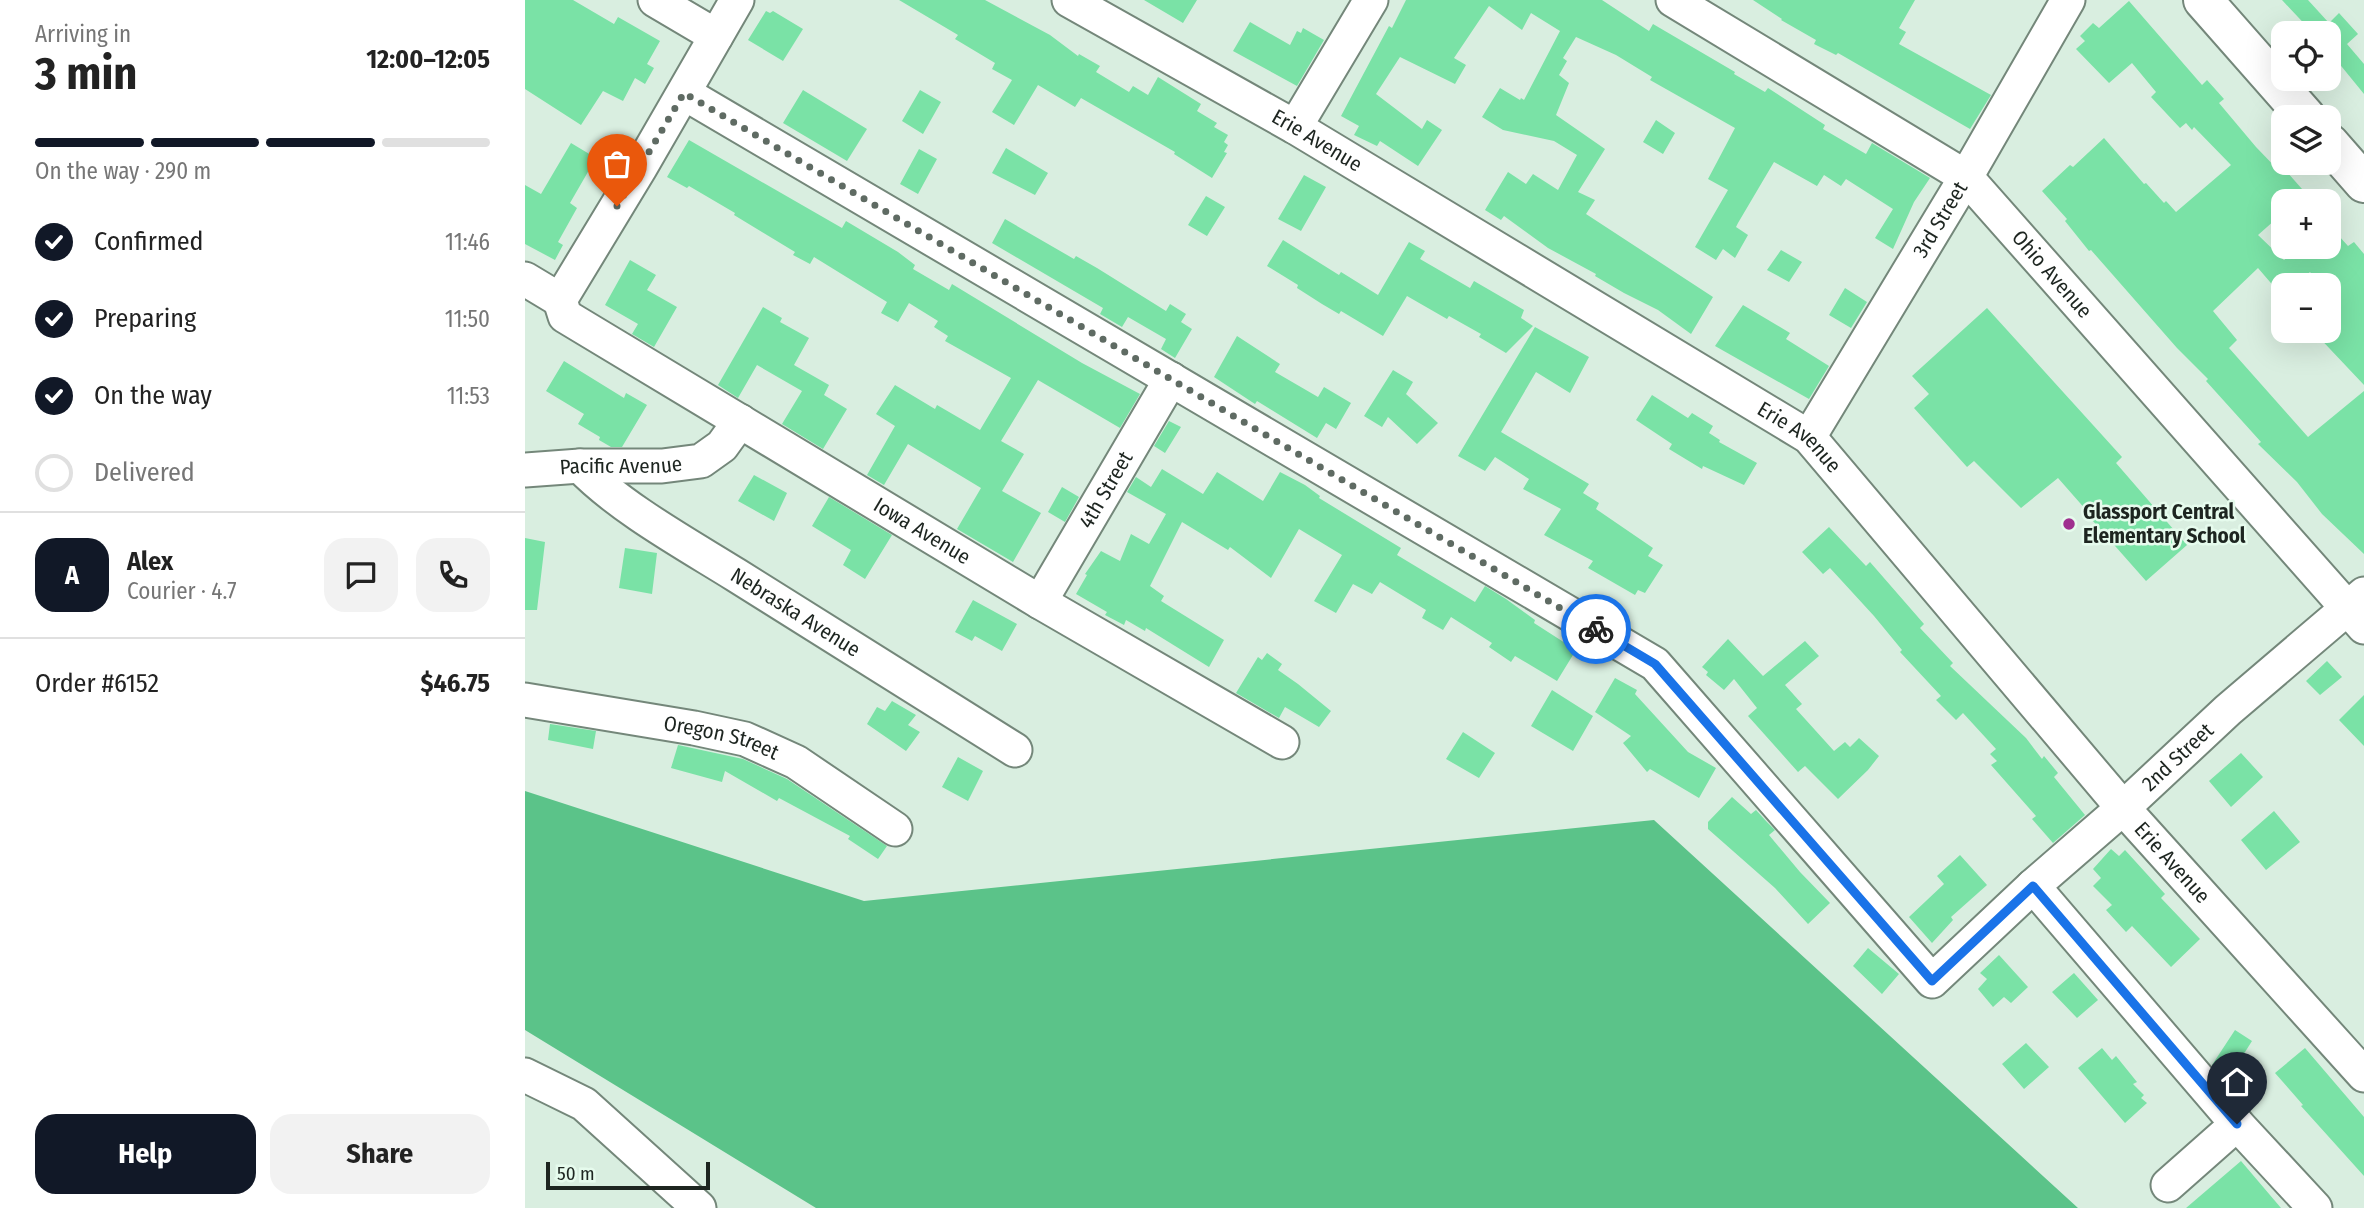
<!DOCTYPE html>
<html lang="en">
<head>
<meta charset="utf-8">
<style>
	body { margin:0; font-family:"Fira Sans Condensed",sans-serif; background:#f2f2f2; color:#222; height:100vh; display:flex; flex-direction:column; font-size:26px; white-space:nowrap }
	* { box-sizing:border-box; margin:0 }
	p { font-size:23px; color:#767676 }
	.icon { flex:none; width:38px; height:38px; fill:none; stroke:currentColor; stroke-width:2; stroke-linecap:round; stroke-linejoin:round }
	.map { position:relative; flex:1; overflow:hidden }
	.side { display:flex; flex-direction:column; background:#fff; width:525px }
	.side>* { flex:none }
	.fabs { position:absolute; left:1746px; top:21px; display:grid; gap:14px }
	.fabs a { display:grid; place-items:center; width:70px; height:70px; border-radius:14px; background:#fff; box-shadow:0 7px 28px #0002; font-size:35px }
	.scale { position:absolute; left:21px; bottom:18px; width:164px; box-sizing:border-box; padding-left:7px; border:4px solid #1d2520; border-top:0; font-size:19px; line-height:24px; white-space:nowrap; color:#1d2520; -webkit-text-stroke:5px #e6fbed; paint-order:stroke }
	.pin { position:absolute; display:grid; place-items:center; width:60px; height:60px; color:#fff; margin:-72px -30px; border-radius:50% 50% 50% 0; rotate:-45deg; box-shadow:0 0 7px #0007 }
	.pin .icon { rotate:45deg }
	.courier { position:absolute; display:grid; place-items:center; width:70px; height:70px; margin:-35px; border:5px solid #1a73e8; border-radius:50%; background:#fff; color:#222; box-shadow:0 2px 9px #0007 }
	.head em { font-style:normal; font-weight:700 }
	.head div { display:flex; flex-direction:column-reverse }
	.head { display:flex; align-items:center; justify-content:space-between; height:119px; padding:0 35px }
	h1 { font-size:46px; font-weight:700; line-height:52px }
	.bar { display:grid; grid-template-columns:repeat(4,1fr); gap:10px 7px; align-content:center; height:84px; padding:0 35px }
	.bar i { height:9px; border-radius:5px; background:#e0e0e0 }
	.bar .selected { background:#111827 }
	.bar p { grid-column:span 4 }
	.line { display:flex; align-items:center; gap:18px; padding:0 35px; border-top:2px solid #e0e0e0 }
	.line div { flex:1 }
	.round { display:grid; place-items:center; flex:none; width:74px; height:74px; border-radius:21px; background:#f2f2f2 }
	ol { padding:0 35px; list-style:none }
	li { display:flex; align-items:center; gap:21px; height:77px }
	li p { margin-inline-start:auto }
	li .icon { padding:7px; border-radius:50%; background:#111827; color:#fff; stroke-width:4 }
	li:last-child { color:#767676 }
	li i { width:38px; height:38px; border:4px solid #e0e0e0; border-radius:50% }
	.button { display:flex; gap:14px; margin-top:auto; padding:14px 35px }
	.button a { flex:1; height:80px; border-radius:21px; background:#111827; color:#fff; font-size:28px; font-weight:700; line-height:80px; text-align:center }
	.button a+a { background:#f2f2f2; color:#222 }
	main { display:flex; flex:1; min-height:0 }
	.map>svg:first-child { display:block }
	.forest { fill:#5bc389 }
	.building { fill:#7ae2a6 }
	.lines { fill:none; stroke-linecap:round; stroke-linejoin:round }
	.minor-casing { stroke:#74877a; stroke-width:37 }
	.major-casing { stroke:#74877a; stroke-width:42 }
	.minor { stroke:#fff; stroke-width:33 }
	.major { stroke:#fff; stroke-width:38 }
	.done { stroke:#5f6b63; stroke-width:7; stroke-dasharray:0 12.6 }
	.route { stroke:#1a73e8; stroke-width:9 }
	.poi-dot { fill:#9f308f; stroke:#e6fbed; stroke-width:2.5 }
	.labels { text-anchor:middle; stroke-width:5; stroke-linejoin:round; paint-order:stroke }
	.street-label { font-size:21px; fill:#1d2520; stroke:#e6fbed }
	.poi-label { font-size:21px; font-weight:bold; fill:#1d2520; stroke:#e6fbed; text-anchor:start }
</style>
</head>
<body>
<main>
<section class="side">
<div class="head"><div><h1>3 min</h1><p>Arriving in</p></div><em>12:00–12:05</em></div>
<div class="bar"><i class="selected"></i><i class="selected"></i><i class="selected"></i><i></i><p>On the way · 290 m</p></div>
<ol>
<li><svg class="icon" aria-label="check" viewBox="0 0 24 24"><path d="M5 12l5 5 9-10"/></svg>Confirmed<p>11:46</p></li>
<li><svg class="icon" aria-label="check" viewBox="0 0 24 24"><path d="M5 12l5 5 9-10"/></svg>Preparing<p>11:50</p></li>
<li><svg class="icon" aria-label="check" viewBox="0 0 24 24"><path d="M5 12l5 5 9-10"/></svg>On the way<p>11:53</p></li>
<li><i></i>Delivered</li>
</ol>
<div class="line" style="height:126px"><b class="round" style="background:#111827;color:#fff">A</b><div><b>Alex</b><p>Courier · 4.7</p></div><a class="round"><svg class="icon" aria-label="chat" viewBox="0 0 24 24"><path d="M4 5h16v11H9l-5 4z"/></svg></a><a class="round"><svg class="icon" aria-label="phone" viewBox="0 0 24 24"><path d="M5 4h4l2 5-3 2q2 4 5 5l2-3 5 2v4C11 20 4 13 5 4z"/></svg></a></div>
<div class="line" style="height:91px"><div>Order #6152</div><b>$46.75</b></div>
<div class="button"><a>Help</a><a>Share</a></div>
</section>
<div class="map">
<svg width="1839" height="1208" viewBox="0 0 1839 1208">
	<rect width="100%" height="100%" fill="#d9eee0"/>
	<path class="forest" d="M 0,791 L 339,901 L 1129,820 L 1553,1208 L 291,1208 L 0,1030 Z"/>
	<path class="building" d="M 0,0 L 48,0 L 89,24 L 93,17 L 135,41 L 122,64 L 129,68 L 120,84 L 110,78 L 98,101 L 78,91 L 56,125 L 0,89 Z
		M 374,0 L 460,0 L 525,35 L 553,56 L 554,54 L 575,66 L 571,72 L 604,92 L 608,86 L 623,95 L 633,77 L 676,104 L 672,111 L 692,123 L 689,127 L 703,135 L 699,142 L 703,145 L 699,152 L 702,153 L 687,178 L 649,154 L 650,152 L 556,98 L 550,107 L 513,85 L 489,125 L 467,112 L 487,80 L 467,69 L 470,63 L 430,39 L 433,35 Z
		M 619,0 L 672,0 L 658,23 Z
		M 881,0 L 1077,0 L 1124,31 L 1128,24 L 1210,72 L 1209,74 L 1240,92 L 1243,88 L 1300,125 L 1298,129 L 1341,154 L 1347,143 L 1405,178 L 1389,202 L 1368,249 L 1350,238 L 1368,209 L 1321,179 L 1316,186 L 1299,175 L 1292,186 L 1249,162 L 1213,223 L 1211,227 L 1223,235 L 1210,258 L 1198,249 L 1191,260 L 1170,247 L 1203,190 L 1183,179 L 1210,128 L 1125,80 L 1127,77 L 1091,55 L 1051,37 L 1038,58 L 1042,61 L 1034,75 L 1044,83 L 1031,115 L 1080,149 L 1053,192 L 1070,200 L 1061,214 L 1188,297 L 1166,334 L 1133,310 L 1099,293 L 1070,276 L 1071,274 L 1023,248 L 979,216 L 976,220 L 960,210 L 983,172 L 1001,184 L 1008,174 L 1033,190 L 1052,155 L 1029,141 L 978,130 L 957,117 L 975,88 L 995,100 L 996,98 L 999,100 L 1035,31 L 1006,13 L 997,30 L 964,6 L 929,58 L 941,65 L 930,84 L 875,57 L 851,94 L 897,129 L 902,120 L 917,130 L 893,166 L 855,141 L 852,146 L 829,135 L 834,126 L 816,116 L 864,26 L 867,28 Z
		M 1228,0 L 1390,0 L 1374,28 L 1381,32 L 1374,44 L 1466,95 L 1445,129 L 1313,53 L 1311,55 L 1289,44 L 1291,40 L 1256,20 L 1257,19 Z
		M 1757,0 L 1783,0 L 1804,23 L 1814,13 L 1833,34 L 1822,44 L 1839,64 L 1839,94 L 1808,56 L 1804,60 L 1804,33 L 1788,33 Z
		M 1604,1 L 1677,85 L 1682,80 L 1699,99 L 1694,103 L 1731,147 L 1758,175 L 1762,172 L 1777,189 L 1775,191 L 1784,201 L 1759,201 L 1759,212 L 1733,235 L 1759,260 L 1774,247 L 1804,247 L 1804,225 L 1823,246 L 1829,242 L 1839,254 L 1839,385 L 1788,331 L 1804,331 L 1804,285 L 1797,285 L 1785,272 L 1769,285 L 1759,285 L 1757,296 L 1733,268 L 1688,311 L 1712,340 L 1704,348 L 1783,437 L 1839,391 L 1839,554 L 1797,514 L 1772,482 L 1733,444 L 1736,442 L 1681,381 L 1683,379 L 1652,348 L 1566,250 L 1564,251 L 1540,221 L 1542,219 L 1517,191 L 1545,165 L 1548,167 L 1579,138 L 1619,184 L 1621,183 L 1639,203 L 1641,201 L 1651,212 L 1706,165 L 1669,127 L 1667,130 L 1661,123 L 1655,128 L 1626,97 L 1631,92 L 1607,63 L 1584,83 L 1551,49 L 1560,41 L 1555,36 L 1568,23 L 1574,28 Z
		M 241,11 L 245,13 L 248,11 L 278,29 L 258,61 L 223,40 Z
		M 725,22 L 765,45 L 772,31 L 776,33 L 778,28 L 799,40 L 772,86 L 708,51 Z
		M 278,90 L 342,129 L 322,161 L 258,123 Z
		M 395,90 L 416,102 L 398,134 L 377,121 Z
		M 1131,120 L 1150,133 L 1138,154 L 1118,142 Z
		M 164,140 L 317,228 L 321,221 L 373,252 L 390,265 L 388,269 L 424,290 L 427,284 L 557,363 L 615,394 L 595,428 L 513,380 L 476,441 L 499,454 L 477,491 L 516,513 L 488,562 L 432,529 L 456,488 L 383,444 L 359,485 L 342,475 L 370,426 L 351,414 L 370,385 L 410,409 L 412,405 L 455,430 L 486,378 L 420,341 L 423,336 L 409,327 L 413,321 L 384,303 L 373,322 L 356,313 L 362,302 L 289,257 L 285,264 L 268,255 L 270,252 L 209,215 L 210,213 L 164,186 L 162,188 L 142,177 Z
		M 46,143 L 71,158 L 45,203 L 52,208 L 33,242 L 38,245 L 30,260 L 0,244 L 0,185 L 16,194 Z
		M 481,148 L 523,173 L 510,195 L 467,173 Z
		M 394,149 L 412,159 L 393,194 L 375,184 Z
		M 779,175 L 801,187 L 776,231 L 753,219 Z
		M 681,196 L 700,207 L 682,236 L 663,225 Z
		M 480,219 L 549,259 L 551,256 L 572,268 L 641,311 L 645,304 L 661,314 L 656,322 L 667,329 L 650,358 L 636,349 L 641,339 L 603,317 L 597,327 L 575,314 L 578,308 L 467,243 Z
		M 758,240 L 814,275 L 816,272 L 853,295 L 884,242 L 900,251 L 895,259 L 945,288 L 949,281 L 999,310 L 996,318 L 1008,326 L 981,353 L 954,337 L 956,334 L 924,316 L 922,319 L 882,296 L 858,336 L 816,311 L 814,314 L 797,304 L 772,288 L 773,285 L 742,266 Z
		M 1256,250 L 1277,262 L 1264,282 L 1242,270 Z
		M 105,260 L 131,275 L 122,290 L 152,307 L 129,347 L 107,334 L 113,324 L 80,305 Z
		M 1320,288 L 1342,302 L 1326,328 L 1304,315 Z
		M 1218,305 L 1265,333 L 1261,339 L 1304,366 L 1284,399 L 1190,346 Z
		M 238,307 L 257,318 L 255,322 L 284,338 L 269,365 L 304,385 L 299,395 L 322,409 L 298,449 L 257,424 L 277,391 L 232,365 L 213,398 L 193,385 Z
		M 1462,308 L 1597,457 L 1591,463 L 1662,545 L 1621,581 L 1560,512 L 1562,511 L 1533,478 L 1496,508 L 1449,461 L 1442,467 L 1389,408 L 1404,394 L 1387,376 Z
		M 1010,327 L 1064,357 L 1045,393 L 1011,372 L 976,432 L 1064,484 L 1058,493 L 1074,503 L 1071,509 L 1128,548 L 1123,556 L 1138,565 L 1120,593 L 1113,590 L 1110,595 L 1063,568 L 1068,561 L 1019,535 L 1036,509 L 998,489 L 1004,479 L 970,457 L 960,471 L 933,456 Z
		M 712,336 L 755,364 L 750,372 L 793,397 L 799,387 L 826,403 L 811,429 L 801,423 L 792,438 L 732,401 L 730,404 L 689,377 Z
		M 39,361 L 99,398 L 101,393 L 122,405 L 97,447 L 86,447 L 74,440 L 75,437 L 53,424 L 59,414 L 21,391 Z
		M 868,370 L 888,382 L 881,394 L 913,423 L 892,444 L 863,417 L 857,427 L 839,416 Z
		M 1127,395 L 1163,418 L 1167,413 L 1188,426 L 1184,433 L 1195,440 L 1194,442 L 1232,463 L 1219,485 L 1178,466 L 1177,469 L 1144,449 L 1147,444 L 1111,420 Z
		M 644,421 L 656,427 L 640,453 L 629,446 Z
		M 637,469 L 678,494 L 692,472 L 738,501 L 755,472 L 780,485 L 795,496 L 794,498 L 876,548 L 872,555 L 950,602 L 960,586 L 981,599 L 1010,620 L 1009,623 L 1051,650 L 1032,681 L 990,656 L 986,662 L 964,647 L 967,643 L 926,617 L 918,630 L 897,618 L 901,610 L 855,582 L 847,594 L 828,584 L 811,613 L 789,601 L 817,555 L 774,529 L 746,578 L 705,547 L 703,550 L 657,522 L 625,586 L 639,596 L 636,601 L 699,640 L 684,667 L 621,628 L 620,631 L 601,620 L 599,625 L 580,615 L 582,612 L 551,594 L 562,575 L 560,574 L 576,551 L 595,561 L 606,534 L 624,544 L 641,514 L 602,492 L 611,477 L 626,487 Z
		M 229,475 L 262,493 L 249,521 L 213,501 Z
		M 537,487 L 554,497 L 540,522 L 523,512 Z
		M 304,497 L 367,535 L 340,579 L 318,565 L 326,550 L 287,526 Z
		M 1304,527 L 1341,566 L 1345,562 L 1399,624 L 1395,628 L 1428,663 L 1425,666 L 1501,738 L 1517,759 L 1519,756 L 1533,773 L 1529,777 L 1560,815 L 1528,843 L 1507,819 L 1511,816 L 1466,765 L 1472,761 L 1465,754 L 1471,749 L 1438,713 L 1431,720 L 1411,700 L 1416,696 L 1375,652 L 1377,650 L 1349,616 L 1305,568 L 1298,574 L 1277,552 Z
		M 0,538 L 20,542 L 12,610 L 0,610 Z
		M 100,548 L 132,553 L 127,594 L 94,588 Z
		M 448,600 L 492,624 L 477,651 L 450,636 L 447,641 L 430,632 Z
		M 1203,639 L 1238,676 L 1280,641 L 1294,656 L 1260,685 L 1277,704 L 1271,709 L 1309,751 L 1320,742 L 1325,747 L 1334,738 L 1354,756 L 1343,770 L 1313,799 L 1280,766 L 1273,772 L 1223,716 L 1232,708 L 1209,679 L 1199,690 L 1181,675 L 1183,672 L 1177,667 Z
		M 742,653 L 757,664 L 753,670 L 773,684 L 806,711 L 794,727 L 760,707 L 754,718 L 711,693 L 733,657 L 737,660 Z
		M 1802,661 L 1817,677 L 1795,695 L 1781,681 Z
		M 1090,678 L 1112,690 L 1110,694 L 1163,752 L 1191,768 L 1174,798 L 1125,769 L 1122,772 L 1098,743 L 1106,736 L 1070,712 Z
		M 1027,690 L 1068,716 L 1048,751 L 1006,726 Z
		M 1839,695 L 1839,746 L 1814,720 Z
		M 367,701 L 391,715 L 383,725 L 395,732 L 381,751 L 342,724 L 352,707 L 360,711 Z
		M 25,724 L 71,731 L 68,749 L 23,740 Z
		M 938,732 L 970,753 L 954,778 L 921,759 Z
		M 153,745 L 218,759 L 262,779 L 362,846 L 353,859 L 323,839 L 325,836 L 254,798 L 252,801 L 200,771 L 197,782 L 146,768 Z
		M 1716,753 L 1738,777 L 1706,807 L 1684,781 Z
		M 433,757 L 458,771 L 443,801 L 417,787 Z
		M 1207,797 L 1226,814 L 1231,810 L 1241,821 L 1250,830 L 1244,835 L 1275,872 L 1305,903 L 1283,924 L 1250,888 L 1183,829 L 1183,822 Z
		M 1749,811 L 1775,842 L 1741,870 L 1716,840 Z
		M 1586,849 L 1594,856 L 1600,850 L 1640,894 L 1636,898 L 1675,939 L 1646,967 L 1607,926 L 1601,932 L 1581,910 L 1587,905 L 1568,886 L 1576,878 L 1568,869 Z
		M 1435,855 L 1462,885 L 1426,917 L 1428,920 L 1407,943 L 1384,917 L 1419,884 L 1412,876 Z
		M 1343,948 L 1374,974 L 1357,994 L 1328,966 Z
		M 1474,955 L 1503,987 L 1486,1003 L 1479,997 L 1468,1007 L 1453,989 L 1462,979 L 1455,973 Z
		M 1549,973 L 1573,1000 L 1552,1018 L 1527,992 Z
		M 1710,1030 L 1727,1041 L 1703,1079 L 1687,1065 Z
		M 1501,1043 L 1524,1067 L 1499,1089 L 1477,1064 Z
		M 1577,1048 L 1587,1060 L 1591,1056 L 1612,1082 L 1608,1084 L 1619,1095 L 1616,1098 L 1622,1103 L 1600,1123 L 1553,1068 Z
		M 1780,1048 L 1839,1117 L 1839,1176 L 1776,1106 L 1778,1105 L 1750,1073 Z
		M 1716,1161 L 1756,1208 L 1661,1208 Z"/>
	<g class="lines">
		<g class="minor-casing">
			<g id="minor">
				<path d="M 130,0 L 191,36"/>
				<path id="s1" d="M 212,0 L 115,168 L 35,300 L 40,316 L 515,602 L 757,742"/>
				<path id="s2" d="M 544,0 L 770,127 L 1284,437 L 1598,808 L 1839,1075"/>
				<path id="s3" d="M 1148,0 L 1441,177 L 1839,627"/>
				<path id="s4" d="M 159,93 L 1130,664 L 1407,981 L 1508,886 L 1598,808 L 1703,710 L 1839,594"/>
				<path d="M 770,127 L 846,0"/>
				<path d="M 0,279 L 35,300"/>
				<path id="s5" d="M 1284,437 L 1441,177 L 1543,0"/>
				<path id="s6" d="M 55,466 C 94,507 163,545 211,575 C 304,633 397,692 490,750"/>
				<path id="s7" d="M 0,470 L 55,466 L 137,466 L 176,461 L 197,446 L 215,421"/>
				<path id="s8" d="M 515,602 L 646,379"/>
				<path id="s9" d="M 0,700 L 169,728 L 220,739 L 271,762 L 370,829"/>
				<path d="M 1508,886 L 1712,1124 L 1790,1208"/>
				<path d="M 0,1075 L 59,1104 L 174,1208"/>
				<path d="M 1643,1185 L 1712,1124"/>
			</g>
		</g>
		<g class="major-casing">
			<path id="major" d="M 1678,0 L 1781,117
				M 1804,143 L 1839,183"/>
		</g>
		<use href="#minor" class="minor"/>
		<use href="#major" class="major"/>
	</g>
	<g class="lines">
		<path class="done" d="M 92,206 L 159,93 L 1071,629"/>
		<path class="route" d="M 1071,629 L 1130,664 L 1407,981 L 1508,886 L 1712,1124"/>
	</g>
	<circle class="poi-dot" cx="1544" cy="524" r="7"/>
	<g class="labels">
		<g class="street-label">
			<text dy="7" stroke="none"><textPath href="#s2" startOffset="285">Erie Avenue</textPath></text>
			<text dy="7" stroke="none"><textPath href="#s5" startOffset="254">3rd Street</textPath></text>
			<text dy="7" stroke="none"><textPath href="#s3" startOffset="472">Ohio Avenue</textPath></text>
			<text dy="7" stroke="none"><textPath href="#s2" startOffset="852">Erie Avenue</textPath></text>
			<text dy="7" stroke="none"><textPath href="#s7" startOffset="96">Pacific Avenue</textPath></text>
			<text dy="7" stroke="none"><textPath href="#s8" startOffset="130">4th Street</textPath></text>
			<text dy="7" stroke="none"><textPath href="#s1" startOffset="782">Iowa Avenue</textPath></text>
			<text dy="7" stroke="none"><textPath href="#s6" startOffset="261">Nebraska Avenue</textPath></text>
			<text dy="7" stroke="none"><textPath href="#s9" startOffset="200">Oregon Street</textPath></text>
			<text dy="7" stroke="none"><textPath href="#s4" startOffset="1880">2nd Street</textPath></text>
			<text dy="7" stroke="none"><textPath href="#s2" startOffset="1419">Erie Avenue</textPath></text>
		</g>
		<g class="poi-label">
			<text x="1558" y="519">Glassport Central<tspan x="1558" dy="24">Elementary School</tspan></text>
		</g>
	</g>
</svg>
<div class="fabs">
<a><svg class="icon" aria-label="locate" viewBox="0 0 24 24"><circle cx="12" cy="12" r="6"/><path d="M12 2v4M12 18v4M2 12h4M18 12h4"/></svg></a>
<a><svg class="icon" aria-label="layers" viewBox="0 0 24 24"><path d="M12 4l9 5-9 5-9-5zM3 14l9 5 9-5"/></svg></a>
<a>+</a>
<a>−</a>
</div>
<div class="scale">50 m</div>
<div class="pin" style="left:92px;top:206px;background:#ea580c"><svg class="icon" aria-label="bag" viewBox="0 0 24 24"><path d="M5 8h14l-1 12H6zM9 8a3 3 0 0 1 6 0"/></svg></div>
<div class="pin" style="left:1712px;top:1124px;background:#1f2937"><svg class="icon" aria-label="home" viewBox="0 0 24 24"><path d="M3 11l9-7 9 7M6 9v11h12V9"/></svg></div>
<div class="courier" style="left:1071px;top:629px"><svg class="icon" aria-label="bike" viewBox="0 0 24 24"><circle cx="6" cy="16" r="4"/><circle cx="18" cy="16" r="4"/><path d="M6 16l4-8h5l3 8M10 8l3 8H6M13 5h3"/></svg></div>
</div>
</main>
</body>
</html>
